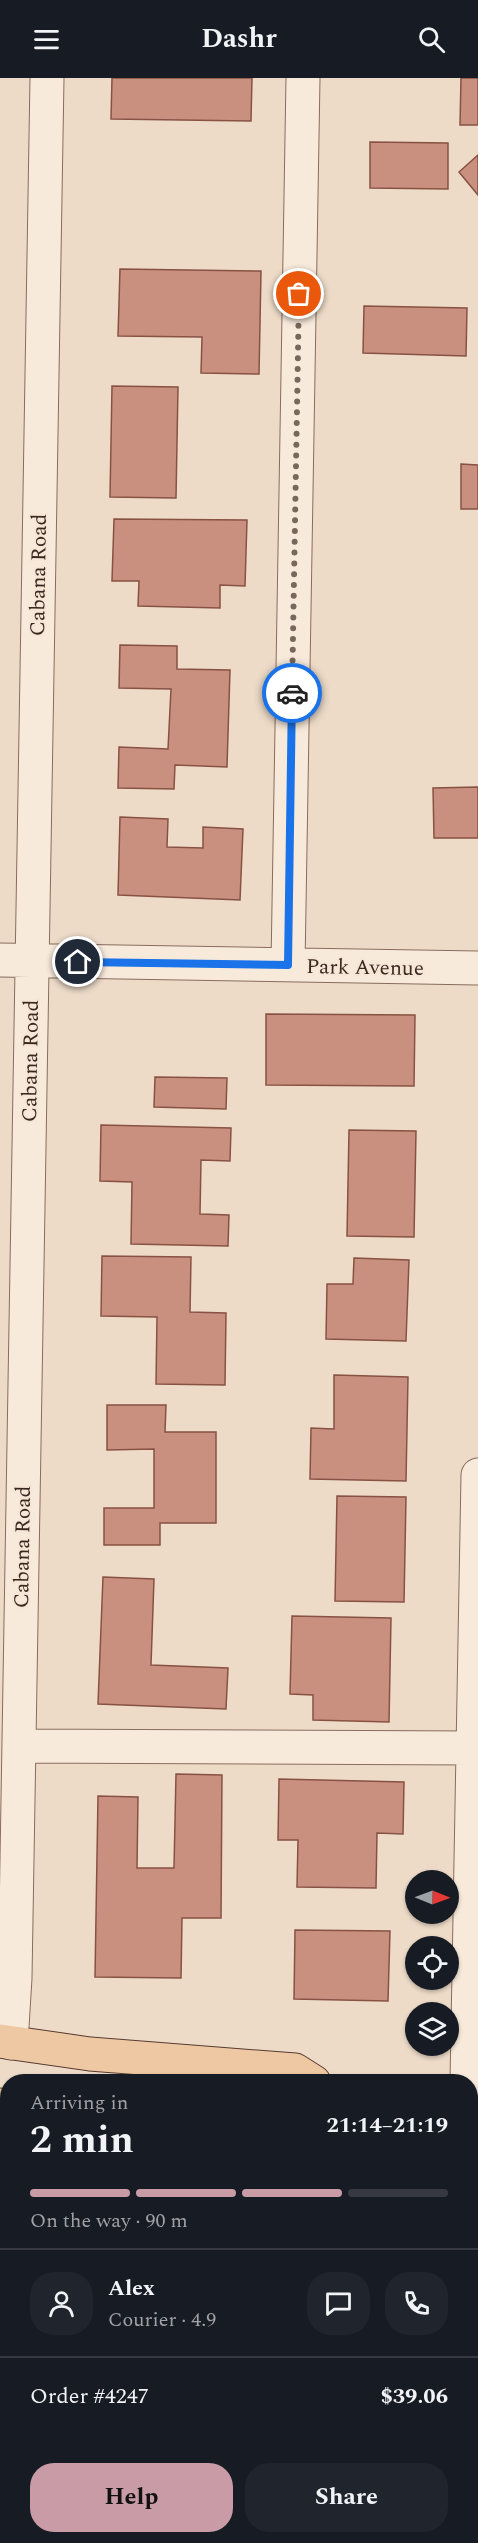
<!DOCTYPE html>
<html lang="en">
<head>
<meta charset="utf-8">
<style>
	body { margin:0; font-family:Spectral,serif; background:#20242c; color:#f1f3f6; height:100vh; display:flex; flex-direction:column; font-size:22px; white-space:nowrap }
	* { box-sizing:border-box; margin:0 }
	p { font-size:20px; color:#9ea1a6 }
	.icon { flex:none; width:33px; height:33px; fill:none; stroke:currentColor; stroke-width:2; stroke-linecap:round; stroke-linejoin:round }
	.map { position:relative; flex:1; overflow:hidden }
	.panel { position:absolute; left:0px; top:1996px; width:478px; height:470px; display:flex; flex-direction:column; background:#171b24; border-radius:24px 24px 0 0; box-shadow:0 2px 4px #0004 }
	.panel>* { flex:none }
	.needle { width:39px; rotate:91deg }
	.controls { position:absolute; left:405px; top:1792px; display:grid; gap:12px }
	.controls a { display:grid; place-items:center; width:54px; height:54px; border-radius:50%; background:#171b24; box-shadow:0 2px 4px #0004; font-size:30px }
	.pin { position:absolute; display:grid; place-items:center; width:51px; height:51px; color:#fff; margin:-26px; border:3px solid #fff; border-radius:50%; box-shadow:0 2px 6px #0007 }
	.courier { position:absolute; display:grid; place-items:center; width:60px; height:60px; margin:-30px; border:4px solid #1a73e8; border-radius:50%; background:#fff; color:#222; box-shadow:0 2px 8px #0007 }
	.overview em { font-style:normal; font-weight:700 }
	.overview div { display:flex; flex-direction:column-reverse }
	.overview { display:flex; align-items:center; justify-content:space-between; height:102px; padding:0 30px }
	h1 { font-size:39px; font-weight:700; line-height:45px }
	.bar { display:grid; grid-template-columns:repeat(4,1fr); gap:9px 6px; align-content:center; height:72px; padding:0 30px }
	.bar i { height:8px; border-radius:4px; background:#363941 }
	.bar .selected { background:#c89ba6 }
	.bar p { grid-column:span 4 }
	.line { display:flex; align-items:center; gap:15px; padding:0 30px; border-top:2px solid #363941 }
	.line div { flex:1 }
	.round { display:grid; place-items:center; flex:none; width:63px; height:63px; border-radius:24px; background:#20242c }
	.cta { display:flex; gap:12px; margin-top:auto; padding:12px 30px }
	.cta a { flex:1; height:69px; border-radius:24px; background:#c89ba6; color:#111; font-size:24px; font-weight:700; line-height:69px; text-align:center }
	.cta a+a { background:#20242c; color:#f1f3f6 }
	header { display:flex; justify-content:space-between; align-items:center; height:78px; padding:0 30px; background:#171b24; font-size:27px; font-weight:700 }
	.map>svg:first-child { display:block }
	.building { fill:#ca907f; stroke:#875244; stroke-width:1.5 }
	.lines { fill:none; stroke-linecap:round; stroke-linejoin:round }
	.minor-casing { stroke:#886c5d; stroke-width:35 }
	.major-casing { stroke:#573b31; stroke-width:35 }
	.minor { stroke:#f8eadb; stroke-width:33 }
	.major { stroke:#eec8a2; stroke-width:33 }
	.done { stroke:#78675b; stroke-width:6; stroke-dasharray:0 10.8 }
	.route { stroke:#1a73e8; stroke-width:8 }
	.labels { text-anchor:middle; stroke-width:4.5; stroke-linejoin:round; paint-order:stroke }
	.street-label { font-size:21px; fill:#392820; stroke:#f5e6d7 }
</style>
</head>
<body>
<header><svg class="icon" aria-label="menu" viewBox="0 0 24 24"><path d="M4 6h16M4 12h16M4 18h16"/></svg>Dashr<svg class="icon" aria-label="search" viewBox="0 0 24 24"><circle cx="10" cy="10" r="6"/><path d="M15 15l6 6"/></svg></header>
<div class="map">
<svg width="478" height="2465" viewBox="0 0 478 2465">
	<rect width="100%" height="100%" fill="#eddbc8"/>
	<path class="building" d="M 112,0 L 252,0 L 251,43 L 111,41 Z
		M 461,0 L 478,0 L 478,47 L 460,47 Z
		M 370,64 L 448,65 L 448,111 L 370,110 Z
		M 478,77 L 478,117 L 459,94 Z
		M 120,191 L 261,193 L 259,296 L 201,295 L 202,259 L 118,258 Z
		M 364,228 L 467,230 L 466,278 L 363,275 Z
		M 112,308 L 178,309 L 176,420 L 110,419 Z
		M 461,386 L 478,387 L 478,431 L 461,431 Z
		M 114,441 L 247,442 L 245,508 L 220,507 L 220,530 L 138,528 L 139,503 L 112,503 Z
		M 120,567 L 177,568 L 177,591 L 230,592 L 227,689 L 175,687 L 174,711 L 118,710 L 119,669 L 168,671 L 171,611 L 119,610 Z
		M 478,709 L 478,760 L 434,760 L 433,710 Z
		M 120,739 L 168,741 L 167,769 L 203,770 L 203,749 L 243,751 L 240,822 L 118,817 Z
		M 266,936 L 415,937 L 414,1008 L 266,1007 Z
		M 155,999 L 227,1000 L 226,1031 L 154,1029 Z
		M 101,1047 L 231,1050 L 230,1083 L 201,1082 L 200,1136 L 229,1137 L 228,1168 L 131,1166 L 132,1104 L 100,1103 Z
		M 349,1052 L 416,1053 L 414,1159 L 347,1158 Z
		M 102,1178 L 191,1179 L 190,1234 L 226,1235 L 225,1307 L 156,1306 L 157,1239 L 101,1238 Z
		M 354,1180 L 409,1182 L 406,1263 L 326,1261 L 327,1206 L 353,1206 Z
		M 334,1297 L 408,1299 L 406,1403 L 310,1401 L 311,1350 L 334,1351 Z
		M 107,1327 L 166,1327 L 165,1354 L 216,1354 L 216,1445 L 160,1445 L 160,1467 L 104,1467 L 104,1430 L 154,1430 L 154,1371 L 107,1372 Z
		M 337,1418 L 406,1419 L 404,1524 L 335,1523 Z
		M 103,1499 L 154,1501 L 151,1587 L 228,1590 L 226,1631 L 98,1626 Z
		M 292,1538 L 391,1540 L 389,1644 L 313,1642 L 313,1617 L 290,1616 Z
		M 176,1696 L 222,1697 L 221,1840 L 182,1840 L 181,1900 L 95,1899 L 98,1718 L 138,1719 L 137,1790 L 174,1790 Z
		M 279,1701 L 404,1704 L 403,1756 L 377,1755 L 376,1810 L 297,1809 L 298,1762 L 278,1762 Z
		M 295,1852 L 390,1853 L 388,1923 L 294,1921 Z
		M 0,2388 L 8,2396 L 8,2458 L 66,2458 L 72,2465 L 0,2465 Z"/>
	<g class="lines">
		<g class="minor-casing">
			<path id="minor" d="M 0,882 L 478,890
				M 288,887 L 303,0
				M 19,1668 L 474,1670
				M 11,1965 L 15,1900 L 47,0
				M 467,2004 L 478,1397
				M 0,2137 L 8,2138
				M 0,2251 L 8,2255
				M 184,2465 L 184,2458
				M 308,2465 L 308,2458
				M 439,2465 L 439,2458"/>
		</g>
		<g class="major-casing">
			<path id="major" d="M 0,1963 L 90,1976 L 295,1992 L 314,2004
				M 0,2027 L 8,2028
				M 471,2035 L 478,2035"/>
		</g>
		<use href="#minor" class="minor"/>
		<use href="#major" class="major"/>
	</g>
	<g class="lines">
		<path class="done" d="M 292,615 L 299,216"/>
		<path class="route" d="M 78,884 L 288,887 L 292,615"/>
	</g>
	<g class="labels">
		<g class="street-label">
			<text transform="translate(38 497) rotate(-89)" y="7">Cabana Road</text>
			<text transform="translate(365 889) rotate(1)" y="7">Park Avenue</text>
			<text transform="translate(30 983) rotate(-89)" y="7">Cabana Road</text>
			<text transform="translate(22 1469) rotate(-89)" y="7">Cabana Road</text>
		</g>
	</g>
</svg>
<div class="controls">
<a><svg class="needle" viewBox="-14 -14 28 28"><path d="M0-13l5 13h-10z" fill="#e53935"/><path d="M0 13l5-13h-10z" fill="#9ea1a6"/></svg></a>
<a><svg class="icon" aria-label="locate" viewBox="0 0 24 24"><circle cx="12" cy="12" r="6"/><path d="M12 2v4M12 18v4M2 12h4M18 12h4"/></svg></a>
<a><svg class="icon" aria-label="layers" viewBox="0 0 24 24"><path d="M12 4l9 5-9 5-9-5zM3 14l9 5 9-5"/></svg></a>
</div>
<div class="pin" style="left:299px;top:216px;background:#ea580c"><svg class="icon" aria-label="bag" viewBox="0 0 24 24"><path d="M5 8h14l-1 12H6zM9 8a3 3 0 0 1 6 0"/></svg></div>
<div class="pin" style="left:78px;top:884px;background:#1f2937"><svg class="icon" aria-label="home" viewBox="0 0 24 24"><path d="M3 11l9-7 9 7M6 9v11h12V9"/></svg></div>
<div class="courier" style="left:292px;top:615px"><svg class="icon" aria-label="car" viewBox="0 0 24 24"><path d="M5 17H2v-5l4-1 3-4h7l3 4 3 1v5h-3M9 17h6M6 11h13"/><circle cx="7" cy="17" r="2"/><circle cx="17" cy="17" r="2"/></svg></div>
<section class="panel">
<div class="overview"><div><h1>2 min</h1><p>Arriving in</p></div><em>21:14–21:19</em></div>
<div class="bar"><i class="selected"></i><i class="selected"></i><i class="selected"></i><i></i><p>On the way · 90 m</p></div>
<div class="line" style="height:108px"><a class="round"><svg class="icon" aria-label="person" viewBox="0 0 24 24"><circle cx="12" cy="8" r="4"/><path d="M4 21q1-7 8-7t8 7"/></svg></a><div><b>Alex</b><p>Courier · 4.9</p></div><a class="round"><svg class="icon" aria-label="chat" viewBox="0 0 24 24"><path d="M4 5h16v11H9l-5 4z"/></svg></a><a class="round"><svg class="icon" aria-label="phone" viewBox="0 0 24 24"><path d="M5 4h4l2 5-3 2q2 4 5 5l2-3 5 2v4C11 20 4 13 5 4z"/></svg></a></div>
<div class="line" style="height:78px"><div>Order #4247</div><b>$39.06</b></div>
<div class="cta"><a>Help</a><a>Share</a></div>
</section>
</div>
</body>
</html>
